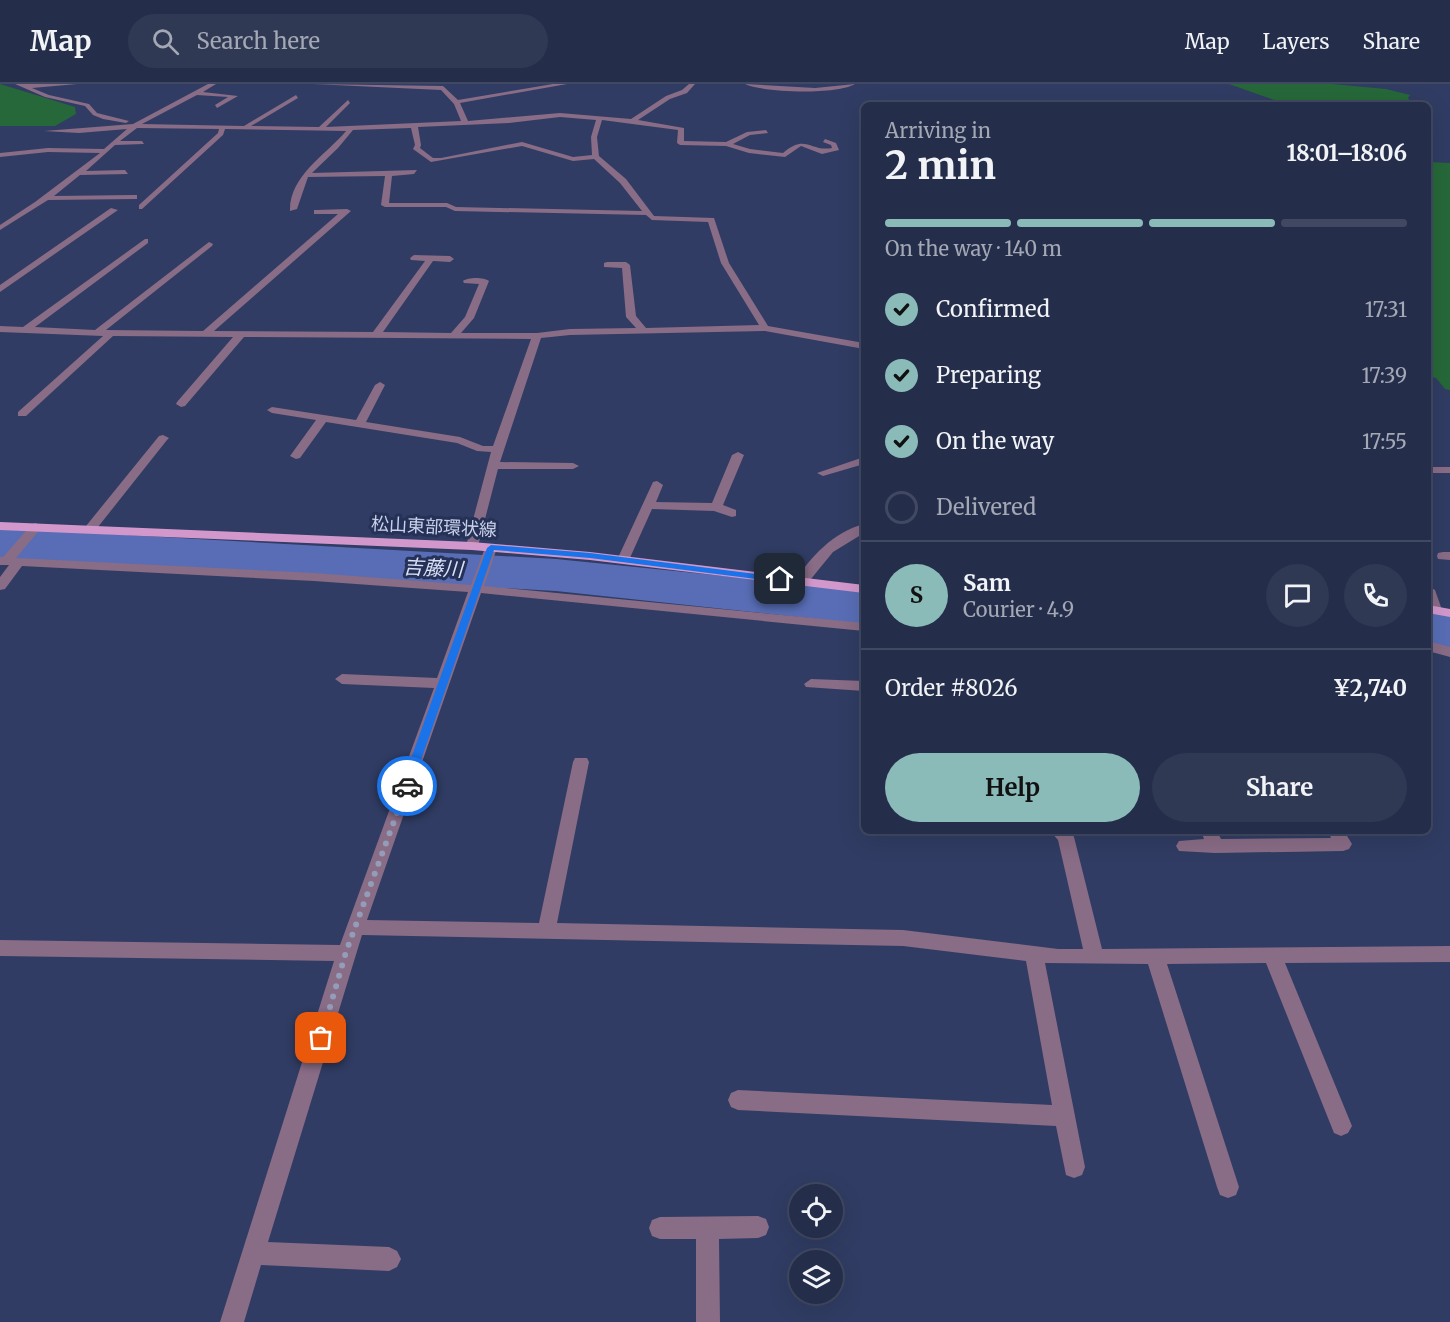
<!DOCTYPE html>
<html lang="en">
<head>
<meta charset="utf-8">
<style>
	body { margin:0; font-family:Merriweather,"Noto Sans JP",serif; background:#303954; color:#f1f3f6; height:100vh; display:flex; flex-direction:column; font-size:22px; white-space:nowrap }
	* { box-sizing:border-box; margin:0 }
	p { font-size:20px; color:#a3a8b5 }
	.icon { flex:none; width:33px; height:33px; fill:none; stroke:currentColor; stroke-width:2; stroke-linecap:round; stroke-linejoin:round }
	.map { position:relative; flex:1; overflow:hidden }
	.details { position:absolute; left:861px; top:18px; width:570px; height:732px; display:flex; flex-direction:column; background:#242d4a; border-radius:9px; box-shadow:0 6px 24px #0002,0 0 0 2px #414962 }
	.details>* { flex:none }
	.tools { position:absolute; left:789px; top:1100px; display:grid; gap:12px }
	.tools a { display:grid; place-items:center; width:54px; height:54px; border-radius:50%; background:#242d4a; box-shadow:0 6px 24px #0002,0 0 0 2px #414962; font-size:30px }
	.pin { position:absolute; display:grid; place-items:center; width:51px; height:51px; color:#fff; margin:-26px; border-radius:12px; box-shadow:0 3px 9px #0006 }
	.courier { position:absolute; display:grid; place-items:center; width:60px; height:60px; margin:-30px; border:4px solid #1a73e8; border-radius:50%; background:#fff; color:#222; box-shadow:0 2px 8px #0007 }
	.head em { font-style:normal; font-weight:700 }
	.head div { display:flex; flex-direction:column-reverse }
	.head { display:flex; align-items:center; justify-content:space-between; height:102px; padding:0 24px }
	h1 { font-size:39px; font-weight:700; line-height:45px }
	.bar { display:grid; grid-template-columns:repeat(4,1fr); gap:9px 6px; align-content:center; height:72px; padding:0 24px }
	.bar i { height:8px; border-radius:4px; background:#414962 }
	.bar .active { background:#8bbbb9 }
	.bar p { grid-column:span 4 }
	.line { display:flex; align-items:center; gap:15px; padding:0 24px; border-top:2px solid #414962 }
	.line div { flex:1 }
	.round { display:grid; place-items:center; flex:none; width:63px; height:63px; border-radius:32px; background:#303954 }
	ol { padding:0 24px; list-style:none }
	li { display:flex; align-items:center; gap:18px; height:66px }
	li p { margin-inline-start:auto }
	li .icon { padding:6px; border-radius:50%; background:#8bbbb9; color:#111; stroke-width:4 }
	li:last-child { color:#a3a8b5 }
	li i { width:33px; height:33px; border:3px solid #414962; border-radius:50% }
	.action { display:flex; gap:12px; margin-top:auto; padding:12px 24px }
	.action a { flex:1; height:69px; border-radius:36px; background:#8bbbb9; color:#111; font-size:24px; font-weight:700; line-height:69px; text-align:center }
	.action a+a { background:#303954; color:#f1f3f6 }
	header { display:flex; align-items:center; gap:36px; box-sizing:border-box; height:84px; padding:0 30px; background:#242d4a; border-bottom:2px solid #414962 }
	header strong { font-size:28px }
	nav { display:flex; gap:33px; margin-inline-start:auto; font-size:21px }
	.search { width:420px; height:54px; background:#303954; display:flex; align-items:center; gap:15px; box-sizing:border-box; padding:0 21px; border-radius:33px; color:#a3a8b5; font-size:22px }
	.map>svg:first-child { display:block }
	.green { fill:#266839 }
	.lines { fill:none; stroke-linecap:round; stroke-linejoin:round }
	.river { fill:#586db5; fill-rule:evenodd }
	.minor { fill:#896c86; fill-rule:evenodd }
	.major { fill:#d298cc; fill-rule:evenodd }
	.route { fill:#1a73e8 }
	.done { stroke:#939dba; stroke-width:6; stroke-dasharray:0 10.8 }
	.labels { text-anchor:middle; stroke-width:6; stroke-linejoin:round; paint-order:stroke }
	.street-label { font-size:18px; fill:#c8d1e9; stroke:#263158 }
	.water-label { font-size:20px; font-style:italic; fill:#dbe2f7; stroke:#263158 }
</style>
</head>
<body>
<header>
<strong>Map</strong>
<div class="search"><svg class="icon" aria-label="search" viewBox="0 0 24 24"><circle cx="10" cy="10" r="6"/><path d="M15 15l6 6"/></svg>Search here</div>
<nav><a>Map</a><a>Layers</a><a>Share</a></nav>
</header>
<div class="map">
<svg width="1450" height="1238" viewBox="0 0 1450 1238">
	<rect width="100%" height="100%" fill="#303c63"/>
	<path class="green" d="M 0,0 L 75,23 L 76,30 L 55,42 L 0,42 Z
		M 1229,0 L 1332,0 L 1386,5 L 1410,11 L 1408,14 L 1412,21 L 1288,21 Z
		M 1428,78 L 1450,79 L 1450,306 L 1445,305 L 1436,294 L 1428,292 Z"/>
	<g class="lines">
		<path class="river" d="M 0,444 L 556,475 L 864,506 L 864,540 L 556,507 L 0,476 Z
			M 1428,525 L 1450,530 L 1450,566 L 1428,561 Z"/>
		<path class="minor" d="M 15,0 L 77,0 L 32,4 L 49,11 L 89,20 L 97,29 L 129,37 L 126,39 L 103,35 L 93,31 L 85,22 L 45,13 Z
			M 208,0 L 216,0 L 203,8 L 238,12 L 217,24 L 215,21 L 228,13 L 197,11 L 142,40 L 244,42 L 296,11 L 298,14 L 251,42 L 319,43 L 348,16 L 350,19 L 326,43 L 461,37 L 454,20 L 441,6 L 313,0 L 443,2 L 458,16 L 553,0 L 567,0 L 460,19 L 468,37 L 560,29 L 631,35 L 666,12 L 682,6 L 689,0 L 695,0 L 687,9 L 670,15 L 638,36 L 684,44 L 684,57 L 726,58 L 747,48 L 766,46 L 768,49 L 750,51 L 733,60 L 750,65 L 783,69 C 806,49 810,68 832,64 L 831,61 L 823,58 L 825,55 L 836,59 L 839,66 L 822,70 L 801,62 L 785,73 L 749,69 L 726,62 L 680,61 L 677,59 L 678,46 L 602,36 L 597,53 L 599,72 L 626,95 L 654,132 L 714,134 L 729,179 L 768,242 L 864,259 L 864,265 L 765,247 L 570,251 L 541,254 L 500,378 L 573,379 L 579,382 L 573,385 L 498,385 L 478,462 L 472,466 L 466,462 L 491,368 L 477,367 L 457,359 L 326,338 L 300,374 L 296,375 L 290,372 L 316,336 L 272,329 L 267,326 L 272,323 L 356,336 L 375,301 L 380,298 L 385,301 L 366,338 L 460,353 L 483,362 L 493,362 L 531,255 L 244,253 L 185,322 L 181,323 L 176,320 L 177,318 L 233,253 L 113,252 L 26,332 L 18,332 L 18,328 L 103,252 L 0,248 L 0,242 L 23,243 L 145,155 L 148,155 L 148,159 L 35,243 L 95,246 L 209,158 L 213,160 L 212,162 L 106,246 L 203,247 L 338,130 L 314,130 L 314,126 L 317,126 L 347,125 L 351,127 L 214,247 L 373,248 L 425,177 L 411,176 L 410,174 L 414,171 L 450,172 L 454,175 L 450,178 L 433,177 L 383,248 L 451,249 L 465,233 L 479,200 L 464,199 L 463,197 C 468,193 484,193 489,197 L 474,234 L 461,249 L 537,249 L 570,245 L 636,244 L 626,233 L 622,184 L 604,183 L 604,179 L 607,178 L 626,178 L 630,181 L 636,232 L 646,244 L 759,241 L 721,179 L 708,138 L 652,136 L 646,131 L 455,127 L 446,123 L 385,123 L 381,121 L 385,92 L 308,93 L 297,125 L 290,127 C 289,92 326,71 346,47 L 225,45 L 223,51 L 142,125 L 139,125 L 139,121 L 218,49 L 219,45 L 137,44 L 120,57 L 142,57 L 144,60 L 115,61 L 86,87 L 125,86 L 128,90 L 80,91 L 54,112 L 134,111 L 137,111 L 137,115 L 48,116 L 0,146 L 0,141 L 35,118 L 100,69 L 48,68 L 0,73 L 0,69 L 48,64 L 104,65 L 127,45 L 79,49 L 44,47 L 133,40 ZM 560,33 L 596,36 L 591,53 L 592,71 L 573,73 L 522,58 L 441,74 L 433,74 L 420,64 L 421,61 L 418,43 L 509,39 ZM 411,44 L 415,61 L 413,65 L 431,78 L 522,62 L 573,77 L 594,75 L 620,99 L 642,127 L 456,123 L 447,119 L 389,119 L 392,92 L 414,90 L 417,86 L 312,89 L 338,64 L 353,46 Z
			M 745,0 L 815,4 L 855,0 C 836,11 765,9 745,0 Z
			M 111,124 L 118,126 L 0,208 L 0,201 Z
			M 163,351 L 169,354 L 167,356 L 94,448 L 86,448 L 84,445 L 86,442 L 159,352 Z
			M 738,368 L 744,371 L 723,421 L 736,426 L 736,432 L 732,433 L 714,427 L 652,425 L 629,476 L 628,479 L 618,479 L 617,476 L 653,398 L 657,397 L 663,401 L 656,418 L 712,419 L 732,371 Z
			M 864,373 L 864,380 L 823,392 L 817,389 Z
			M 1428,383 L 1450,383 L 1450,389 L 1428,389 Z
			M 36,439 L 42,443 L 16,474 L 314,489 L 471,501 L 485,464 L 491,460 L 497,464 L 484,502 L 864,539 L 864,547 L 481,509 L 367,836 L 539,839 L 573,678 L 575,674 L 587,674 L 589,678 L 557,839 L 903,846 L 1058,865 L 1083,865 L 1058,756 L 1050,747 L 1070,747 L 1074,753 L 1102,865 L 1450,862 L 1450,878 L 1285,879 L 1352,1042 L 1348,1049 L 1341,1052 L 1334,1049 L 1266,879 L 1167,880 L 1239,1103 L 1236,1111 L 1228,1114 L 1220,1111 L 1217,1103 L 1148,880 L 1045,879 L 1085,1083 L 1082,1091 L 1074,1094 L 1066,1091 L 1056,1042 L 738,1026 L 731,1023 L 728,1016 L 731,1009 L 738,1006 L 1052,1021 L 1026,877 L 903,862 L 362,851 L 268,1158 L 389,1163 L 397,1167 L 401,1175 L 397,1183 L 389,1187 L 261,1181 L 244,1238 L 220,1238 L 334,877 L 0,872 L 0,856 L 340,861 L 434,604 L 342,600 L 335,595 L 342,590 L 437,594 L 468,508 L 314,497 L 22,482 L 5,505 L 0,506 L 0,493 L 9,481 L 0,481 L 0,473 L 3,473 L 32,440 Z
			M 864,440 L 864,449 L 833,468 L 806,501 L 796,501 L 794,498 C 811,473 833,448 864,440 Z
			M 1443,468 L 1450,468 L 1450,476 L 1438,475 L 1437,472 L 1438,469 Z
			M 1428,502 L 1435,506 L 1442,526 L 1440,529 L 1430,529 L 1428,526 Z
			M 1428,557 L 1450,563 L 1450,573 L 1428,567 Z
			M 811,595 L 864,597 L 864,607 L 806,603 L 804,600 Z
			M 1201,747 L 1217,747 L 1221,755 L 1331,754 L 1328,747 L 1344,747 L 1352,760 L 1349,765 L 1343,767 L 1215,769 L 1179,767 L 1176,762 L 1179,757 L 1204,755 Z
			M 758,1132 L 766,1135 L 769,1143 L 766,1151 L 758,1154 L 719,1155 L 720,1238 L 696,1238 L 696,1155 L 660,1155 L 652,1152 L 649,1144 L 652,1136 L 660,1133 Z"/>
		<path class="major" d="M 0,438 L 472,458 L 590,468 L 864,501 L 864,509 L 590,476 L 472,466 L 0,446 Z
			M 1428,521 L 1450,525 L 1450,533 L 1428,529 Z"/>
	</g>
	<path class="route" d="M 491,461 L 590,469 L 780,493 L 784,495 L 780,498 L 590,474 L 494,466 L 412,702 L 410,705 L 403,705 L 401,702 L 487,464 Z"/>
	<g class="lines">
		<path class="done" d="M 321,954 L 346,868 L 407,702"/>
	</g>
	<g class="labels">
		<g class="street-label">
			<text transform="translate(434 443) rotate(3)" y="6">松山東部環状線</text>
		</g>
		<g class="water-label">
			<text transform="translate(433 484) rotate(3)" y="7">吉藤川</text>
		</g>
	</g>
</svg>
<div class="tools">
<a><svg class="icon" aria-label="locate" viewBox="0 0 24 24"><circle cx="12" cy="12" r="6"/><path d="M12 2v4M12 18v4M2 12h4M18 12h4"/></svg></a>
<a><svg class="icon" aria-label="layers" viewBox="0 0 24 24"><path d="M12 4l9 5-9 5-9-5zM3 14l9 5 9-5"/></svg></a>
</div>
<div class="pin" style="left:321px;top:954px;background:#ea580c"><svg class="icon" aria-label="bag" viewBox="0 0 24 24"><path d="M5 8h14l-1 12H6zM9 8a3 3 0 0 1 6 0"/></svg></div>
<div class="pin" style="left:780px;top:495px;background:#1f2937"><svg class="icon" aria-label="home" viewBox="0 0 24 24"><path d="M3 11l9-7 9 7M6 9v11h12V9"/></svg></div>
<div class="courier" style="left:407px;top:702px"><svg class="icon" aria-label="car" viewBox="0 0 24 24"><path d="M5 17H2v-5l4-1 3-4h7l3 4 3 1v5h-3M9 17h6M6 11h13"/><circle cx="7" cy="17" r="2"/><circle cx="17" cy="17" r="2"/></svg></div>
<section class="details">
<div class="head"><div><h1>2 min</h1><p>Arriving in</p></div><em>18:01–18:06</em></div>
<div class="bar"><i class="active"></i><i class="active"></i><i class="active"></i><i></i><p>On the way · 140 m</p></div>
<ol>
<li><svg class="icon" aria-label="check" viewBox="0 0 24 24"><path d="M5 12l5 5 9-10"/></svg>Confirmed<p>17:31</p></li>
<li><svg class="icon" aria-label="check" viewBox="0 0 24 24"><path d="M5 12l5 5 9-10"/></svg>Preparing<p>17:39</p></li>
<li><svg class="icon" aria-label="check" viewBox="0 0 24 24"><path d="M5 12l5 5 9-10"/></svg>On the way<p>17:55</p></li>
<li><i></i>Delivered</li>
</ol>
<div class="line" style="height:108px"><b class="round" style="background:#8bbbb9;color:#111">S</b><div><b>Sam</b><p>Courier · 4.9</p></div><a class="round"><svg class="icon" aria-label="chat" viewBox="0 0 24 24"><path d="M4 5h16v11H9l-5 4z"/></svg></a><a class="round"><svg class="icon" aria-label="phone" viewBox="0 0 24 24"><path d="M5 4h4l2 5-3 2q2 4 5 5l2-3 5 2v4C11 20 4 13 5 4z"/></svg></a></div>
<div class="line" style="height:78px"><div>Order #8026</div><b>¥2,740</b></div>
<div class="action"><a>Help</a><a>Share</a></div>
</section>
</div>
</body>
</html>
